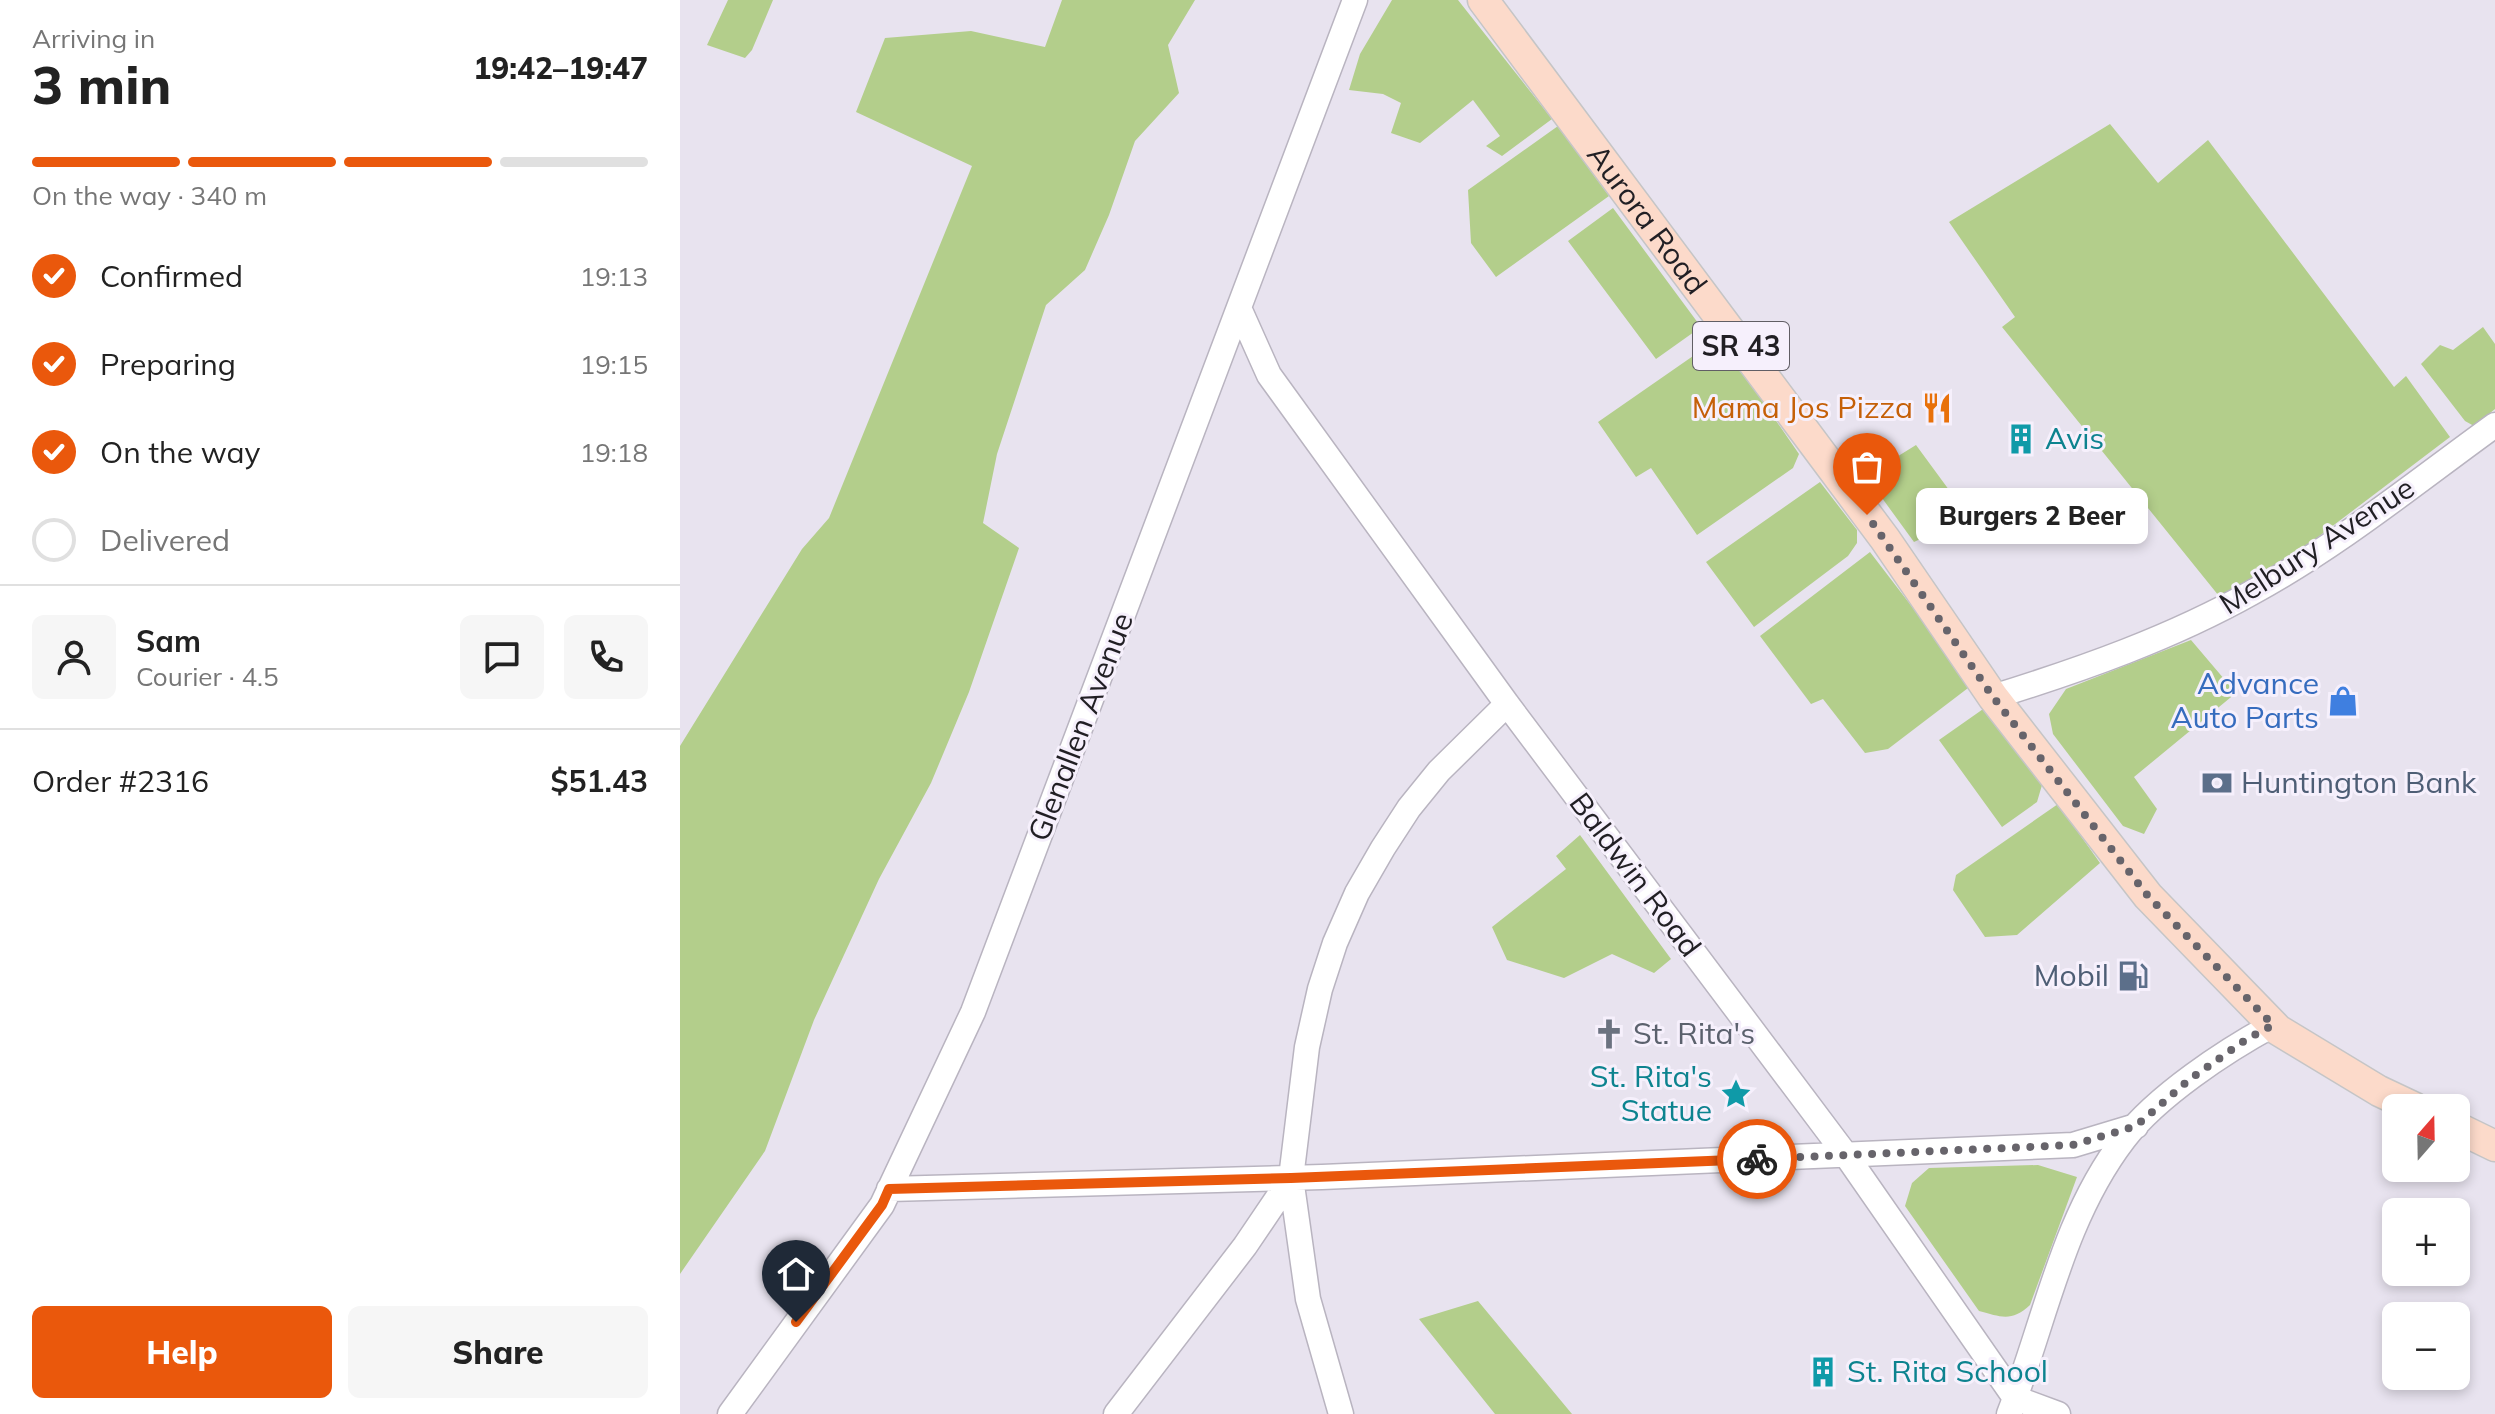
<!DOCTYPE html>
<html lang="en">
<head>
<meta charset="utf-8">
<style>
	body { margin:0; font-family:Mulish,sans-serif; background:#f6f6f6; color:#222; height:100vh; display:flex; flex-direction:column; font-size:30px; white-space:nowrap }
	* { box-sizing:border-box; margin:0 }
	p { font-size:26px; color:#767676 }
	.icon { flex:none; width:44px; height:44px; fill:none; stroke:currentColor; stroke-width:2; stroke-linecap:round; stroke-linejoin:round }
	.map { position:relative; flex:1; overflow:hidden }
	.sheet { display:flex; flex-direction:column; background:#fff; width:680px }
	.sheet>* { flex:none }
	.needle { width:52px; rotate:20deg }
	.fabs { position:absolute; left:1702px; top:1094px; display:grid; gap:16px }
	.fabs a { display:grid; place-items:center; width:88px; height:88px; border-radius:12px; background:#fff; box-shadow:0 4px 12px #0003; font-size:40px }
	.pin { position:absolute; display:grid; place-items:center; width:68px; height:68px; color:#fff; margin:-82px -34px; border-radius:50% 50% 50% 0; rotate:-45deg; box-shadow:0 0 8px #0007 }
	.pin .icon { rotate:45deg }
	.courier { position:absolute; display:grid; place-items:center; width:80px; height:80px; margin:-40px; border:6px solid #ea580c; border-radius:50%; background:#fff; color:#222; box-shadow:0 2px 10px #0007 }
	.bubble { position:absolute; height:56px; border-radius:12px; background:#fff; box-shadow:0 4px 12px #0003; font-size:26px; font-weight:800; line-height:56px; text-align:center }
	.summary em { font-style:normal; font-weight:800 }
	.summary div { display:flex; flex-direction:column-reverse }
	.summary { display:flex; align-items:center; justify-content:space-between; height:136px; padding:0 32px }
	h1 { font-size:52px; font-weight:800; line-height:60px }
	.bar { display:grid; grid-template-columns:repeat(4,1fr); gap:12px 8px; align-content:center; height:96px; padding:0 32px }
	.bar i { height:10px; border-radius:6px; background:#e0e0e0 }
	.bar .active { background:#ea580c }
	.bar p { grid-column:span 4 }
	.line { display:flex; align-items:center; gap:20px; padding:0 32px; border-top:2px solid #e0e0e0 }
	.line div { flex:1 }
	.round { display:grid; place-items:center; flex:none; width:84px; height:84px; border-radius:12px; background:#f6f6f6 }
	ol { padding:0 32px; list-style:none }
	li { display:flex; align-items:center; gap:24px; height:88px }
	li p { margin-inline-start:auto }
	li .icon { padding:8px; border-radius:50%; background:#ea580c; color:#fff; stroke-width:4 }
	li:last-child { color:#767676 }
	li i { width:44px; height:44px; border:4px solid #e0e0e0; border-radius:50% }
	.cta { display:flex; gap:16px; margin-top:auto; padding:16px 32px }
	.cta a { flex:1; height:92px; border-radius:12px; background:#ea580c; color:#fff; font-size:32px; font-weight:800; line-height:92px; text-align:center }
	.cta a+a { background:#f6f6f6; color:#222 }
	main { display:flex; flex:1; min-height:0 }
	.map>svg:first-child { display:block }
	.green { fill:#b3ce8b }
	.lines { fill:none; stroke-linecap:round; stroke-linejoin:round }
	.minor-casing { stroke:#b9b4c0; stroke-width:27 }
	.major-casing { stroke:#c5c5c6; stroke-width:33 }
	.minor { stroke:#fff; stroke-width:24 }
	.major { stroke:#fcdaca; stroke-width:30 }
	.done { stroke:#67646b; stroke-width:8; stroke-dasharray:0 14.4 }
	.route { stroke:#ea580c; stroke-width:10 }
	.labels { text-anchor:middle; stroke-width:6; stroke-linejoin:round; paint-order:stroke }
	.shield { fill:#f6f0fc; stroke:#615e65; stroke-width:2 }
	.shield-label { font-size:28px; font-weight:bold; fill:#211f24 }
	.street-label { font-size:30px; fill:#211f24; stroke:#f6f0fc }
	.food-label { font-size:30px; fill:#c56008; stroke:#f6f0fc; text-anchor:end }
	.culture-label { font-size:30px; fill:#0d838f; stroke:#f6f0fc; text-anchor:start }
	.shop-label { font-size:30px; fill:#366cbe; stroke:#f6f0fc; text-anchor:end }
	.service-label { font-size:30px; fill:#4e5e75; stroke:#f6f0fc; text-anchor:start }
	.worship-label { font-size:30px; fill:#5b616d; stroke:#f6f0fc; text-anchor:start }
</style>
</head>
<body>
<main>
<section class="sheet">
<div class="summary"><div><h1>3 min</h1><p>Arriving in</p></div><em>19:42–19:47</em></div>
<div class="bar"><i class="active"></i><i class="active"></i><i class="active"></i><i></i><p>On the way · 340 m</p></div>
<ol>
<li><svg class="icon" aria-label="check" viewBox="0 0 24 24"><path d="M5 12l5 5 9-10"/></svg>Confirmed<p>19:13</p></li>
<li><svg class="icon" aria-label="check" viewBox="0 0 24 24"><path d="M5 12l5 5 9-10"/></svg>Preparing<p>19:15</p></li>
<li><svg class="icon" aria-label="check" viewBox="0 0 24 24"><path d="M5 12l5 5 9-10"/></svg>On the way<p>19:18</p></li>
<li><i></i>Delivered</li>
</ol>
<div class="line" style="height:144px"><a class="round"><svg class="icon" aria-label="person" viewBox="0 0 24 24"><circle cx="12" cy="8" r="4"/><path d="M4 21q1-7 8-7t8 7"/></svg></a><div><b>Sam</b><p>Courier · 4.5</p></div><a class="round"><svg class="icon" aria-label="chat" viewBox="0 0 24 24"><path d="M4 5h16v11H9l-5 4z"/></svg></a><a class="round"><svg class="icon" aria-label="phone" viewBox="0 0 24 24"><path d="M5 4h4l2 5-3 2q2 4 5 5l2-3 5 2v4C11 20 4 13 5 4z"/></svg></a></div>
<div class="line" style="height:104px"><div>Order #2316</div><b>$51.43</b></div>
<div class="cta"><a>Help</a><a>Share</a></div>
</section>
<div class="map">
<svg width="1815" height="1414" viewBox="0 0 1815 1414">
	<rect width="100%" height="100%" fill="#e8e3ef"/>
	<path class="green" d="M 48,0 L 93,0 L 72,50 L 65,58 L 27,45 Z
		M 382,0 L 515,0 L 488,45 L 499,93 L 455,141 L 429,215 L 405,270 L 366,305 L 317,454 L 303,523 L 339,548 L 289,692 L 251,783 L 199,879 L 134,1020 L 85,1151 L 0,1274 L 0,746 L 122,549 L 149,518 L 292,166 L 176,112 L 205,38 L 291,31 L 365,47 Z
		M 712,0 L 778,0 L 872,119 L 822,156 L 806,146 L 820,136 L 793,100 L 740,143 L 711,133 L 721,103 L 703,94 L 669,90 L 680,54 Z
		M 1430,124 L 1478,183 L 1528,140 L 1714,387 L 1726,376 L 1770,437 L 1547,606 L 1322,327 L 1335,317 L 1269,222 Z
		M 878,126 L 929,196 L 816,277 L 791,243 L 788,190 Z
		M 933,208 L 1021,327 L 976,359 L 888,241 Z
		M 1803,327 L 1815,344 L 1815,409 L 1794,426 L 1785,421 L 1741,364 L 1760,345 L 1773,350 Z
		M 1039,338 L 1119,454 L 1113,468 L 1017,535 L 971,468 L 956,477 L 918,422 Z
		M 1236,445 L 1272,494 L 1245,516 L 1255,532 L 1234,542 L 1186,476 Z
		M 1140,482 L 1177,530 L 1177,543 L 1168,556 L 1074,627 L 1026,562 Z
		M 1190,552 L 1292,685 L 1208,749 L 1185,753 L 1143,699 L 1131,704 L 1080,636 Z
		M 1511,640 L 1556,693 L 1454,777 L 1477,809 L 1464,834 L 1443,826 L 1373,734 L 1369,714 L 1386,689 Z
		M 1306,707 L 1362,785 L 1357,802 L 1322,827 L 1259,740 Z
		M 1378,804 L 1420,863 L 1337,935 L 1305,937 L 1273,890 L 1276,875 Z
		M 900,835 L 991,959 L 974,973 L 932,954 L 884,978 L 827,960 L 812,927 L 886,869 L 876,856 Z
		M 1358,1165 L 1397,1177 L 1350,1305 C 1332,1322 1321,1317 1299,1311 L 1225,1206 L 1232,1183 L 1249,1168 Z
		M 798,1301 L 892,1414 L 815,1414 L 739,1319 Z"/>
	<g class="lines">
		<g class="minor-casing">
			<path id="minor" d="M 559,308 L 589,375 L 827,704 L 1166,1155 L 1335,1398 L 1378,1414
				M 1313,697 C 1403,669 1491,638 1573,592 C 1659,545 1736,482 1815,425
				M 209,1189 L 642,1177 L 1393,1145 L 1456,1126
				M 50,1414 L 202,1205 L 293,1012 L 675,0
				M 436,1414 L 565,1246 L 611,1178
				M 661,1414 L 628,1299 L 611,1178 L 627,1047 L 640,989 L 655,943 L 677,893 L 703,848 L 729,808 L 759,771 L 827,704
				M 1329,1414 C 1365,1322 1382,1220 1444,1139 C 1477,1096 1545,1051 1593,1025"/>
		</g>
		<g class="major-casing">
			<g id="major">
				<path id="s1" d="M 803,0 L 1205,539 L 1313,697 L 1468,896 L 1598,1030 L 1699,1091 L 1735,1108"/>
				<path d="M 1776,1127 L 1815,1146"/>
			</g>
		</g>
		<use href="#minor" class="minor"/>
		<use href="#major" class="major"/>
	</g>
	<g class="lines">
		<path class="done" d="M 1077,1159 L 1393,1145 L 1456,1126 L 1510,1079 L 1567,1039 L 1593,1025 L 1468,896 L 1313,697 L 1187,515"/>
		<path class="route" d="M 116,1322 L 202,1205 L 209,1189 L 611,1178 L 1077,1159"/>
	</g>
	<defs>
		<g id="restaurant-bare" transform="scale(2.4)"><path d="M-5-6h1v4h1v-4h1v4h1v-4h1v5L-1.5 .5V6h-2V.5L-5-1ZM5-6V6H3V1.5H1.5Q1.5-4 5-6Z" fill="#e8710a" stroke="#f6f0fc" stroke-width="2.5" paint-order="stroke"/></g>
		<g id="building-bare" transform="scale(2.4)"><path d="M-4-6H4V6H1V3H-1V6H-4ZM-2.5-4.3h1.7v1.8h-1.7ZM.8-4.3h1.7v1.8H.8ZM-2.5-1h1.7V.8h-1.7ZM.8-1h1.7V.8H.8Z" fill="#0f9aa8" stroke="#f6f0fc" stroke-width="2.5" paint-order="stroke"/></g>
		<g id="shop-bare" transform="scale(2.4)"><path d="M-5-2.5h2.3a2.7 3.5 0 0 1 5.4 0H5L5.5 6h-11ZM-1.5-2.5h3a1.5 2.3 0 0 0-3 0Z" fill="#3f7fe0" stroke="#f6f0fc" stroke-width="2.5" paint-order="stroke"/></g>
		<g id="bank-bare" transform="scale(2.4)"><path d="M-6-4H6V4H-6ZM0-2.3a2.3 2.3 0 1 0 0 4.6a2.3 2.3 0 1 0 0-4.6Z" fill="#5c6f8a" stroke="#f6f0fc" stroke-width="2.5" paint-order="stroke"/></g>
		<g id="fuel-bare" transform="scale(2.4)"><path d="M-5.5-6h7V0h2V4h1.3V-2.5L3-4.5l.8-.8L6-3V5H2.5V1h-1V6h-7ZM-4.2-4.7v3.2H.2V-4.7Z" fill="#5c6f8a" stroke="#f6f0fc" stroke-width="2.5" paint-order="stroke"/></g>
		<g id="church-bare" transform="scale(2.4)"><path d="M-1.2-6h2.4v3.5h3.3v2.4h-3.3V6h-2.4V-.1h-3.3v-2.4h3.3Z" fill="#6b7280" stroke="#f6f0fc" stroke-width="2.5" paint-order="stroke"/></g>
		<g id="sight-bare" transform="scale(2.4)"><path d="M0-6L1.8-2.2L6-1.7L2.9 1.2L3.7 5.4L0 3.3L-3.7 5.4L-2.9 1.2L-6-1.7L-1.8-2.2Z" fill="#0f9aa8" stroke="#f6f0fc" stroke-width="2.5" paint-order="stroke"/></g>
	</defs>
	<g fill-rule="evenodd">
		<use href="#restaurant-bare" x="1257" y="408"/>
		<use href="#building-bare" x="1341" y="439"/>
		<use href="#shop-bare" x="1663" y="701"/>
		<use href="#bank-bare" x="1537" y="783"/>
		<use href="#fuel-bare" x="1453" y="976"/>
		<use href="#church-bare" x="929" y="1034"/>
		<use href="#sight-bare" x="1056" y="1094"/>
		<use href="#building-bare" x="1143" y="1372"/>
	</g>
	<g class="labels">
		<rect class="shield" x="1013" y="322" width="96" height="48" rx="6"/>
		<g class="shield-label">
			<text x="1061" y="356">SR 43</text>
		</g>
		<g class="street-label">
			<text dy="10" stroke="none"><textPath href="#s1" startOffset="274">Aurora Road</textPath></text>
			<text transform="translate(1637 546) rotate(-33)" y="10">Melbury Avenue</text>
			<text transform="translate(401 727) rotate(-69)" y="10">Glenallen Avenue</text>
			<text transform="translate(955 875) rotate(53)" y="10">Baldwin Road</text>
		</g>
		<g class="food-label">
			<text x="1233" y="418">Mama Jos Pizza</text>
		</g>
		<g class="culture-label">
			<text x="1365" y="449">Avis</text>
			<text x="1032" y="1087" text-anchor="end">St. Rita's<tspan x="1032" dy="34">Statue</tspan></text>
			<text x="1167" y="1382">St. Rita School</text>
		</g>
		<g class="shop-label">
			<text x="1639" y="694">Advance<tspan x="1639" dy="34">Auto Parts</tspan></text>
		</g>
		<g class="service-label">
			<text x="1561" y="793">Huntington Bank</text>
			<text x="1429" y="986" text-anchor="end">Mobil</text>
		</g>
		<g class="worship-label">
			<text x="953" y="1044">St. Rita's</text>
		</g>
	</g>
</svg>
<div class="fabs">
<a><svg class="needle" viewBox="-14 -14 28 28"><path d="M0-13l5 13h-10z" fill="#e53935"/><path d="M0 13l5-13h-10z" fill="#767676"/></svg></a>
<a>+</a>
<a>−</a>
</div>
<div class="pin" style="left:1187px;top:515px;background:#ea580c"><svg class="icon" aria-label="bag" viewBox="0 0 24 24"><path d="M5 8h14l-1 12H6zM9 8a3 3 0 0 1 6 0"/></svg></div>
<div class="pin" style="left:116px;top:1322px;background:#1f2937"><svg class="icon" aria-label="home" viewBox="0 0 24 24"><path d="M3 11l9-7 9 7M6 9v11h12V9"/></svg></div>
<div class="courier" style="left:1077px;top:1159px"><svg class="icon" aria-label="bike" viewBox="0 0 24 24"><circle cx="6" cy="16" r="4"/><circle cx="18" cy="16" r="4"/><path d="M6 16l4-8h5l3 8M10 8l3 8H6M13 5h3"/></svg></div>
<div class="bubble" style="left:1236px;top:488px;width:232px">Burgers 2 Beer</div>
</div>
</main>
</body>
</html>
